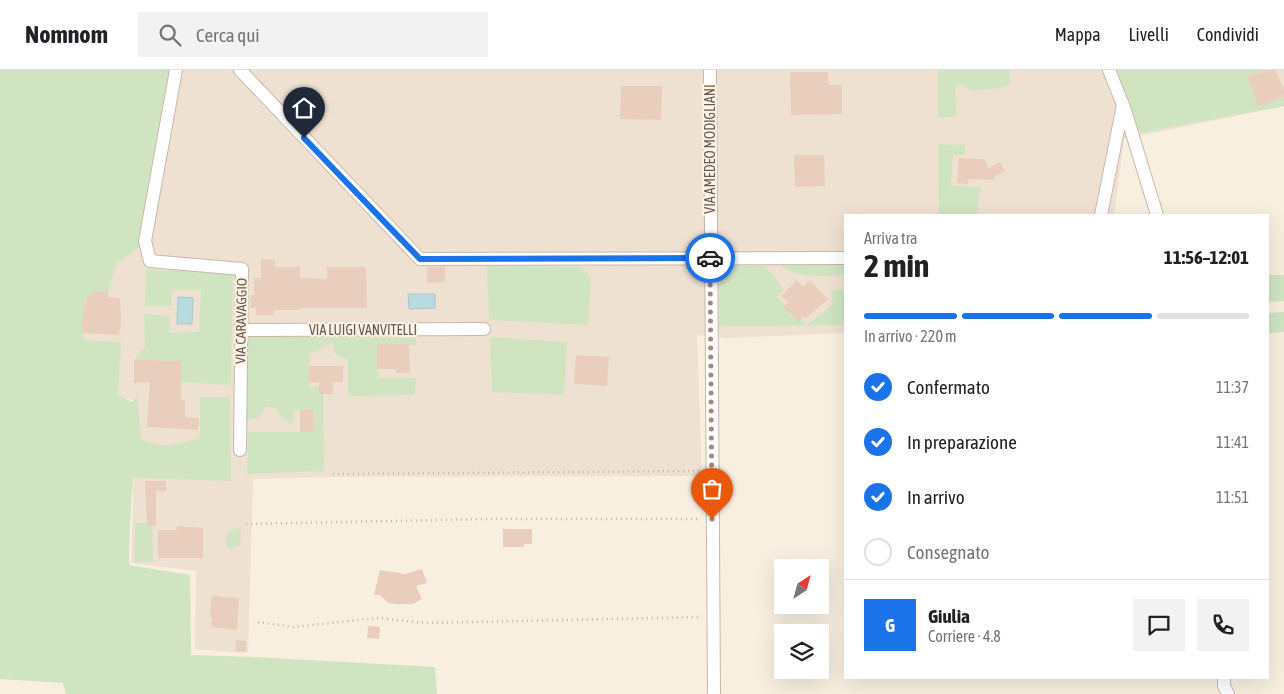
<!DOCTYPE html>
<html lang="it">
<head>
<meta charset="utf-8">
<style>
	body { margin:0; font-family:"Asap Condensed",sans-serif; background:#f2f2f2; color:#202124; height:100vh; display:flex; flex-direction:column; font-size:19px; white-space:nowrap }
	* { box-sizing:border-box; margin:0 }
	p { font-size:16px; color:#757577 }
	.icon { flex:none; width:28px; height:28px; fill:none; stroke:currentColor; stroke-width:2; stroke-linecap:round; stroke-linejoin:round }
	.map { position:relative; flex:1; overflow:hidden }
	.drawer { position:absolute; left:844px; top:144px; width:425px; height:465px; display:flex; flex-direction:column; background:#fff; border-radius:0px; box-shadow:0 5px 20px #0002 }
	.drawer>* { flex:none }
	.needle { width:32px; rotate:36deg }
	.buttons { position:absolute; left:774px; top:489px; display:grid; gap:10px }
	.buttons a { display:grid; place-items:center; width:55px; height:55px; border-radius:0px; background:#fff; box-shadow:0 5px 20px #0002; font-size:25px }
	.pin { position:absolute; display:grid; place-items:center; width:42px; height:42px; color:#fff; margin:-51px -21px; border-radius:50% 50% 50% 0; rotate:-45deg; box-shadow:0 0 5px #0007 }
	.pin .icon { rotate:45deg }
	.courier { position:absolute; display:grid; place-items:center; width:50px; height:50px; margin:-25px; border:4px solid #1a73e8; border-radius:50%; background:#fff; color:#222; box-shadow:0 1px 6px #0007 }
	.headline em { font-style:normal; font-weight:700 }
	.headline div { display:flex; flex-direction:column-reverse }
	.headline { display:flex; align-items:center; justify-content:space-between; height:85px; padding:0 20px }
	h1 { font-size:32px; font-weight:700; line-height:38px }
	.bar { display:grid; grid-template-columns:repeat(4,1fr); gap:8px 5px; align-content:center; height:60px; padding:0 20px }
	.bar i { height:6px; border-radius:4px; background:#e0e0e0 }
	.bar .selected { background:#1a73e8 }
	.bar p { grid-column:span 4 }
	.line { display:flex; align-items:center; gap:12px; padding:0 20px; border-top:1px solid #e0e0e0 }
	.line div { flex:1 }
	.round { display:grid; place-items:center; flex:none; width:52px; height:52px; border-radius:0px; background:#f2f2f2 }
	ol { padding:0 20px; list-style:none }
	li { display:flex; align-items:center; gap:15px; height:55px }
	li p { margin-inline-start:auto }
	li .icon { padding:5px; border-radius:50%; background:#1a73e8; color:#fff; stroke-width:4 }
	li:last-child { color:#757577 }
	li i { width:28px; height:28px; border:2px solid #e0e0e0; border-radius:50% }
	header { display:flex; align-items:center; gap:30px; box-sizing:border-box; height:70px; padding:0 25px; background:#fff; border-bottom:1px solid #e0e0e0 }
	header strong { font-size:24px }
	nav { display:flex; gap:28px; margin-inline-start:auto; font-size:18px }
	.search { width:350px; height:45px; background:#f2f2f2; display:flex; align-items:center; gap:12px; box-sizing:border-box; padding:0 18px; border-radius:0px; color:#757577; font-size:19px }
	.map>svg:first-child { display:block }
	.residential { fill:#efe1d1 }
	.green { fill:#d0e4c2 }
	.water { fill:#b9dadf; stroke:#a1c9cf }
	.building { fill:#eacebd }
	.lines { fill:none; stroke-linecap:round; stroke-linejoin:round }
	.street-casing { stroke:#c7b7ab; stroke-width:14 }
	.path { stroke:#ceb2a0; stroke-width:2.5; stroke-dasharray:1 4; stroke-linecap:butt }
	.street { stroke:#fff; stroke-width:12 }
	.done { stroke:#9d8c80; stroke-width:5; stroke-dasharray:0 9 }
	.route { stroke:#1a73e8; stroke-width:6 }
	.labels { text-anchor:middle; stroke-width:4; stroke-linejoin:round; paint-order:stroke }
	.street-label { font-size:14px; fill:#6c574c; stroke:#fcf4e7 }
</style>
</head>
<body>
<header>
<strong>Nomnom</strong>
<div class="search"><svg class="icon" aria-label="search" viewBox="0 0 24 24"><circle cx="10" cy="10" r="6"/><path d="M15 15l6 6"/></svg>Cerca qui</div>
<nav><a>Mappa</a><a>Livelli</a><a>Condividi</a></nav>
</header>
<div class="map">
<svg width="1284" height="624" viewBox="0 0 1284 624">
	<rect width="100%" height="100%" fill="#f8efe1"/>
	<path class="residential" d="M 159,0 L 1284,0 L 1284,36 L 1124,69 L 1114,145 L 845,145 L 845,263 L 727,268 L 697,265 L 702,406 L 333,407 L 253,409 L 248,583 L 195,579 L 196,501 L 131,493 L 136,330 L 76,325 L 79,229 Z"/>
	<path class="green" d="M 0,0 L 172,0 L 140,177 L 117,193 L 106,229 L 85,228 L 83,270 L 121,272 L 118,325 L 132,332 L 137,325 L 141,369 C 160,380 180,374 200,368 L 200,327 L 230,327 L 231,411 L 133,408 L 130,451 L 129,495 L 190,505 L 191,585 L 252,587 L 435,597 L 437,624 L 66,624 L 63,613 L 0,609 Z
		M 938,0 L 1010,0 L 1010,14 C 1003,20 982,19 972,21 L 960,14 L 955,18 L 957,46 L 938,48 Z
		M 1116,0 L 1265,0 L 1247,7 L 1259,36 L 1284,27 L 1284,36 L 1140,63 Z
		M 938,74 L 965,75 L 965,85 L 953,85 L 951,116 L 981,117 L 981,122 L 978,125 L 977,145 L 939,145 Z
		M 845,193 L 845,205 C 825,206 794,209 779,194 Z
		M 487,196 L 581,197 L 591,207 L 588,255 L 489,250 Z
		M 720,196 L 766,196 L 784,220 L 776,227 L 807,255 L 833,234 L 831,223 L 836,219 L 845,220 L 845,255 L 719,256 Z
		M 146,199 L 233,204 L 231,315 L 181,312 L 134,290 L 145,277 L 144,244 L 170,246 L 169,263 L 199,262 L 201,220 L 172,220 L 171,236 L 145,236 Z
		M 1268,205 L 1284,205 L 1284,231 L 1268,232 Z
		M 1284,242 L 1284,262 L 1268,263 L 1268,243 Z
		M 248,266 L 416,268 L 416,275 L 377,275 L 378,308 L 416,308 L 415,325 L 348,326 L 348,290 L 335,284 L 333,273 C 323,275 322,281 310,283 L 309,292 L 310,317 L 323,317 L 324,401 L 247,404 L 248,362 L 314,362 L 313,339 L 294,340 L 293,353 C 283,352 280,346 277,338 L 266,337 L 259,348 L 247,350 Z
		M 490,267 L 567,272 L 564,325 L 492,322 Z
		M 135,453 L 152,453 L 153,492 L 134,492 Z
		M 241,458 L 240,475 L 230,479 L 225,475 C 226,463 228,459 241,458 Z"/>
	<path class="water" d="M 408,224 L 435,224 L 435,238 L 409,239 Z
		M 178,227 L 193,228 L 192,254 L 177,254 Z"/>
	<path class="building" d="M 1265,0 L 1276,0 L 1284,21 L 1284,27 L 1259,36 L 1247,7 Z
		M 790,2 L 828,2 L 829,15 L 842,15 L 842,44 L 791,45 Z
		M 621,16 L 662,16 L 661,50 L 620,49 Z
		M 794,85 L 824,85 L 825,116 L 795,117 Z
		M 959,88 L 984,89 L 989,98 L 1000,92 L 1005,101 L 994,107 L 996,110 L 968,109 L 968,114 L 957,113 Z
		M 261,189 L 275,190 L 275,197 L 300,197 L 300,208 L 327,209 L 327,197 L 366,197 L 367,238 L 299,238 L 299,240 L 274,240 L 274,245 L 256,245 L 256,238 L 250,238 L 251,225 L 254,225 L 254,208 L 261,208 Z
		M 427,197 L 445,197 L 445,212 L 427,213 Z
		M 797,210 L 803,217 L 810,210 L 828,229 L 805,249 L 803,247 L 799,252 L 783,237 L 788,232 L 781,226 Z
		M 93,221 L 108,223 L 108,227 L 120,228 L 121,253 L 119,265 L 82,263 L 82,250 L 87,225 L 93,225 Z
		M 377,274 L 409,274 L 410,303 L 396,303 L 396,299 L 377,299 Z
		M 576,285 L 609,287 L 607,316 L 574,314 Z
		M 134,290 L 181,291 L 181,330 L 185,330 L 185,347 L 199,348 L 198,360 L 147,357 L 150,312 L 134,313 Z
		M 308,296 L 343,296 L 343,312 L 333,312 L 333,324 L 319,324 L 319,312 L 309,313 Z
		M 313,339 L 314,362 L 300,362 L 300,340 Z
		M 145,411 L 166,411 L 166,421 L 156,421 L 156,456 L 147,456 Z
		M 177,456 L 203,458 L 203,488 L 158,488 L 158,460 L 177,460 Z
		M 503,459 L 532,459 L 532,474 L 524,474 L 524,477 L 503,477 Z
		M 422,499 L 427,513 L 416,516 L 422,529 L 413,534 L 394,534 L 387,532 L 380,525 L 374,525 L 380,500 L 405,504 Z
		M 212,526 L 239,528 L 237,560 L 211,557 L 212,547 L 210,547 Z
		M 368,556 L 380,557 L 379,569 L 367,568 Z
		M 236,570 L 246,571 L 246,582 L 235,581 Z"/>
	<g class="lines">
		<g class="street-casing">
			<path id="street" d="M 176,0 L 145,171 L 150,191 L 242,199 L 240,380
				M 240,0 L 420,189 L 845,188
				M 710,0 L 714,624
				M 1124,37 L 1157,145
				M 1101,145 L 1123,35 L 1109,0
				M 241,260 L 484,259
				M 1224,608 L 1224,616 L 1228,624"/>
		</g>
		<path class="path" d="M 333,404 L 701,401
			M 246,454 L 485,449 L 701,449
			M 258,552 L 294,557 L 377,548 L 426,553 L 702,547"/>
		<use href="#street" class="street"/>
	</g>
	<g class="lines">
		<path class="done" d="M 710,188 L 712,449"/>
		<path class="route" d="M 304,68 L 420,189 L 710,188"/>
	</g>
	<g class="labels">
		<g class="street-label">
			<text transform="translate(710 79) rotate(-90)" y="5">VIA AMEDEO MODIGLIANI</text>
			<text transform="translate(241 251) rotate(-89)" y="5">VIA CARAVAGGIO</text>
			<text x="363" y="265">VIA LUIGI VANVITELLI</text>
		</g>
	</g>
</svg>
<div class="buttons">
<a><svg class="needle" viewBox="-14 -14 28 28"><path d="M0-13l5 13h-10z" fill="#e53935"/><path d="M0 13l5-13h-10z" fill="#757577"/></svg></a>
<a><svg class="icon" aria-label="layers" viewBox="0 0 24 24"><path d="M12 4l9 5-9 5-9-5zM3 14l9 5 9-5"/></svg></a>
</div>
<div class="pin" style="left:712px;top:449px;background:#ea580c"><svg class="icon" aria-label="bag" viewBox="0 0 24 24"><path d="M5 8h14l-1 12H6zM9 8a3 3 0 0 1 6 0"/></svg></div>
<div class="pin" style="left:304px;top:68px;background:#1f2937"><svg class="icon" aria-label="home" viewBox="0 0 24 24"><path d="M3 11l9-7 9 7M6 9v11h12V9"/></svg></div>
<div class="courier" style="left:710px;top:188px"><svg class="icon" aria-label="car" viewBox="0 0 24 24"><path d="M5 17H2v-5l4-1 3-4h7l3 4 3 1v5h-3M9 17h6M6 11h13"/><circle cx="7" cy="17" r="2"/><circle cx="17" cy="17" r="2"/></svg></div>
<section class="drawer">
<div class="headline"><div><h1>2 min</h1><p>Arriva tra</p></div><em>11:56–12:01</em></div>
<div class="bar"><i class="selected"></i><i class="selected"></i><i class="selected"></i><i></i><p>In arrivo · 220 m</p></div>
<ol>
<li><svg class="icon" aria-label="check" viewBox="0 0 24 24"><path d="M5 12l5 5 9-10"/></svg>Confermato<p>11:37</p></li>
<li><svg class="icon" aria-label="check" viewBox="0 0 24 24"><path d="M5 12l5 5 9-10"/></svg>In preparazione<p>11:41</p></li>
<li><svg class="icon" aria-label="check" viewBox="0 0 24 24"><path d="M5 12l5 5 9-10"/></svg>In arrivo<p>11:51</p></li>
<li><i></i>Consegnato</li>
</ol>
<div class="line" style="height:90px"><b class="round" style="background:#1a73e8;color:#fff">G</b><div><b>Giulia</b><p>Corriere · 4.8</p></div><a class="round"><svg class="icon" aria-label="chat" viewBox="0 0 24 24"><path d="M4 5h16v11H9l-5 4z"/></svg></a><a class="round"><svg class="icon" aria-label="phone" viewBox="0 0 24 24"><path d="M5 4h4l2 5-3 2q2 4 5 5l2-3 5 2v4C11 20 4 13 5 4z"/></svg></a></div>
</section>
</div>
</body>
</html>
